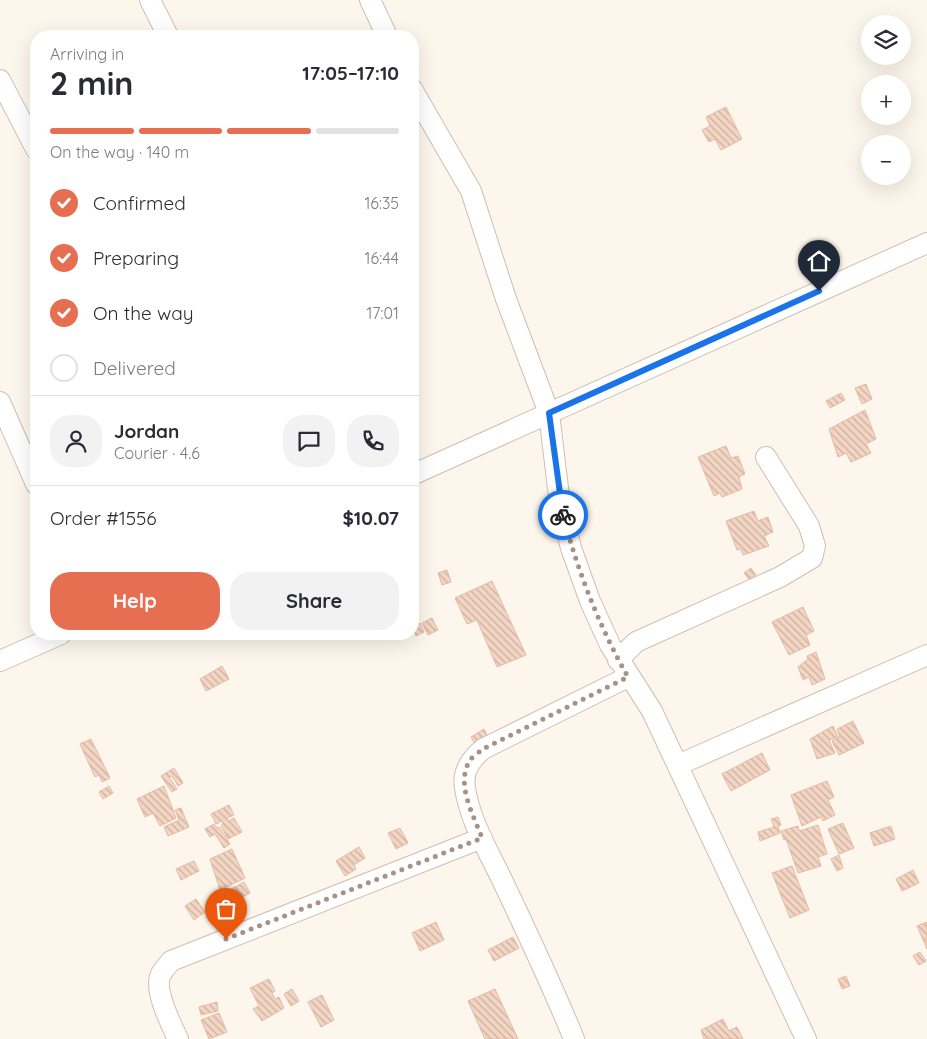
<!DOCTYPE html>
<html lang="en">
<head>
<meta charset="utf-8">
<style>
	body { margin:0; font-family:Quicksand,sans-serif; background:#f2f2f3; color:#2b2b33; height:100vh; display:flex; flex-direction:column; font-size:19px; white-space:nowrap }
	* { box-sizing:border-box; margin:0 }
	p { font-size:16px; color:#7c7c81 }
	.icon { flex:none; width:28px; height:28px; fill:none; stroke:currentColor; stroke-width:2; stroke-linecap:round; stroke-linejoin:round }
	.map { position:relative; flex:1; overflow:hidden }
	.drawer { position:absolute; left:30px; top:30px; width:389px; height:610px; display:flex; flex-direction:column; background:#fff; border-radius:20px; box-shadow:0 5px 20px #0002 }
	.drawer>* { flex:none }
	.controls { position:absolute; left:861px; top:15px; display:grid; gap:10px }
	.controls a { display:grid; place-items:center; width:50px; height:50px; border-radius:50%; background:#fff; box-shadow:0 5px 20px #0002; font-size:25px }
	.pin { position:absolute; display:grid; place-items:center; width:42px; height:42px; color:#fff; margin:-51px -21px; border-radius:50% 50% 50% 0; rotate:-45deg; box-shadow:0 0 5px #0007 }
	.pin .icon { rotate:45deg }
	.courier { position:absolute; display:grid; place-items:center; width:50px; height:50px; margin:-25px; border:4px solid #1a73e8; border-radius:50%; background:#fff; color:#222; box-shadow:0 1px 6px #0007 }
	.overview em { font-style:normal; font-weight:700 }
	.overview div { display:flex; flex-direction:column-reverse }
	.overview { display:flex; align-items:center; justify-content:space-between; height:85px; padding:0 20px }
	h1 { font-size:32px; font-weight:700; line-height:38px }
	.bar { display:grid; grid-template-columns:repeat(4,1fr); gap:8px 5px; align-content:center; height:60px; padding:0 20px }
	.bar i { height:6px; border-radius:4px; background:#e1e1e2 }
	.bar .selected { background:#e76f51 }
	.bar p { grid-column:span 4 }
	.line { display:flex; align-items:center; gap:12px; padding:0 20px; border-top:1px solid #e1e1e2 }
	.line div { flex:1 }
	.round { display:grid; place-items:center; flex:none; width:52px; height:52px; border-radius:20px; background:#f2f2f3 }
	ol { padding:0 20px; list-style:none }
	li { display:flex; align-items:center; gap:15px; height:55px }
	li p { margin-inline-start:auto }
	li .icon { padding:5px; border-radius:50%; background:#e76f51; color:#fff; stroke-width:4 }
	li:last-child { color:#7c7c81 }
	li i { width:28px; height:28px; border:2px solid #e1e1e2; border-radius:50% }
	.button { display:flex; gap:10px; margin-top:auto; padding:10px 20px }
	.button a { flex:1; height:58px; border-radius:20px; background:#e76f51; color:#fff; font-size:20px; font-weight:700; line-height:58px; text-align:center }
	.button a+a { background:#f2f2f3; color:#2b2b33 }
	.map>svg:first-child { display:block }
	.building { fill:url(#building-back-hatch); stroke:#e6bba3 }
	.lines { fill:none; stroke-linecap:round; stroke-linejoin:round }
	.minor-casing { stroke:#d1beb0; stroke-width:22 }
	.minor { stroke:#fff; stroke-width:20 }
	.done { stroke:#a89285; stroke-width:5; stroke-dasharray:0 9 }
	.route { stroke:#1a73e8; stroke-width:6 }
</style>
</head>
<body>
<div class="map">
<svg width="927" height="1039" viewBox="0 0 927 1039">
	<defs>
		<pattern id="building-back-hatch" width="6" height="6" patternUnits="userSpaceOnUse" patternTransform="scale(1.25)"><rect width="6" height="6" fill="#f3d5c3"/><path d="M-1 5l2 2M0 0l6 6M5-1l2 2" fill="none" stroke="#cab0a1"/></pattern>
	</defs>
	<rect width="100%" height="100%" fill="#fdf6ec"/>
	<path class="building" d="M 726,107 L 742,139 L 721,150 L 715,139 L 709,142 L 702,130 L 710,126 L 706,117 Z
		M 866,384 L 872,399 L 862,404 L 855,388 Z
		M 841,393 L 845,400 L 830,408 L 826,401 Z
		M 865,410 L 876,439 L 866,444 L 871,453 L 851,462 L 846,453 L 838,457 L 829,429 Z
		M 726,446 L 731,458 L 738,456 L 745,474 L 739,477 L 742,489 L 722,497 L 720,493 L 714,496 L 698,457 Z
		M 754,511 L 758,521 L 768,517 L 773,532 L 764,536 L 769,546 L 743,555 L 741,549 L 737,550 L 726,521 Z
		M 751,568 L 756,575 L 749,580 L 744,573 Z
		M 447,570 L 451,582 L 442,585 L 438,573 Z
		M 492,581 L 526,655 L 497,667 L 477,620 L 467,624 L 455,598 Z
		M 803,607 L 814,631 L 806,635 L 810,645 L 789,655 L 772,622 Z
		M 432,618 L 438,630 L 428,635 L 422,623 Z
		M 420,623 L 424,632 L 416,636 L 412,626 Z
		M 816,652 L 825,679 L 812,685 L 809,677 L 803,680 L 798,667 L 808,659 L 807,656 Z
		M 222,666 L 229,679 L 206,691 L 200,679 Z
		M 853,721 L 864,743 L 839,755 L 832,741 L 840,737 L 837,729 Z
		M 833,726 L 838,737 L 829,740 L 835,753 L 817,759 L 810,739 Z
		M 484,729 L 489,739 L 476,746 L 471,737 Z
		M 91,739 L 110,778 L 102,782 L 99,775 L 95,777 L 80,744 Z
		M 762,753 L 770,770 L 731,791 L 722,774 Z
		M 174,768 L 183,783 L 178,786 L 172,776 L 169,777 L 177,789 L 172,792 L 161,776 Z
		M 827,781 L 834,797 L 828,800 L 835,815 L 823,821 L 821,817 L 802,826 L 791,795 Z
		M 109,786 L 113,793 L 103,799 L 99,792 Z
		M 164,786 L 176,818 L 160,826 L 153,813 L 145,817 L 137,799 Z
		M 229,805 L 234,815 L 227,818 L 228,821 L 234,818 L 242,832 L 228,839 L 221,826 L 223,824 L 222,821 L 216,824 L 211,814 Z
		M 181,808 L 189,827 L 168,836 L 164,827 L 179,820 L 175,810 Z
		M 778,817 L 781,825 L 778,826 L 780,833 L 760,841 L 758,832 L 774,827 L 771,819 Z
		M 843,823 L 854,848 L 839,854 L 828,829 Z
		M 214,824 L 217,828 L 219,827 L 230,844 L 224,848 L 215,834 L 210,837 L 205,829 Z
		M 818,825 L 827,854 L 818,857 L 821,866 L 798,873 L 786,839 L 784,840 L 781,831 L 798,826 L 799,831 Z
		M 891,826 L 895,839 L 874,846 L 870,833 Z
		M 400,828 L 408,843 L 396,849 L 388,833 Z
		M 359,847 L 365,858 L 354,865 L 356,869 L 345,876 L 336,861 Z
		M 232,849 L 245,878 L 220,890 L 210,859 Z
		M 839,855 L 843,868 L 837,871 L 831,859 Z
		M 194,861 L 199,871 L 181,880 L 176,869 Z
		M 792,866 L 809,910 L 790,918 L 772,873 Z
		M 913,870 L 919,883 L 902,891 L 896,879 Z
		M 244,882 L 250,893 L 226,906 L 220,895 Z
		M 196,899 L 205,912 L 194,920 L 185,906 Z
		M 436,922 L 444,940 L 420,951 L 412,933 Z
		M 927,922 L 927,949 L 917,926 Z
		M 513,937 L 519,948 L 494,961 L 488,950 Z
		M 920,952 L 926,961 L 919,965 L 913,956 Z
		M 846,976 L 850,986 L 842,989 L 838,979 Z
		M 269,979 L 275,991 L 272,993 L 275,999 L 279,997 L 284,1008 L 262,1021 L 253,1009 L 259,1006 L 250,988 Z
		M 292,989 L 299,1001 L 291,1006 L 284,994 Z
		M 495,989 L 518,1039 L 485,1039 L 468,1001 Z
		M 322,995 L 334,1020 L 321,1027 L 308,1002 Z
		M 217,1002 L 218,1011 L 201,1015 L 199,1007 Z
		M 219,1013 L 227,1032 L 209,1039 L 201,1020 Z
		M 723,1019 L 729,1031 L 737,1027 L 743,1039 L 704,1039 L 701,1030 Z"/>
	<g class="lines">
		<g class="minor-casing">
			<path id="minor" d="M 150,0 L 168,36
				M 370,0 L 387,36
				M 0,80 L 36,149
				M 412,89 L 471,191 L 506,299 L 549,413 L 560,505 L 571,548 L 590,601 L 610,645 L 652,711 L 806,1039
				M 0,402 L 36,484
				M 412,475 L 927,243
				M 618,660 L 636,642 L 780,577 L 812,558 L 815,546 L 809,526 L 766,457
				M 0,661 L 61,634
				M 678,765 L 927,655
				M 178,1039 C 171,1024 153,989 161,974 C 164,969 168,965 171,961 L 482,838
				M 574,1039 C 553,987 529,937 505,886 C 491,856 470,822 465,788 C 462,771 471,759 483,749 L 628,677"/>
		</g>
		<use href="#minor" class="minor"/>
	</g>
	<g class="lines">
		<path class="done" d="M 226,939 L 482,838 C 474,816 454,782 471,759 C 474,755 480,752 483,749 L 628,677 C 599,626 578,572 563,515"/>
		<path class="route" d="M 563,515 L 549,413 L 819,291"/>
	</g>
</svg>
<div class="controls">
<a><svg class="icon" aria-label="layers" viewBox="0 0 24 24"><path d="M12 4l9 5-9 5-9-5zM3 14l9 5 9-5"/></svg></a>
<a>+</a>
<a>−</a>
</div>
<div class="pin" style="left:226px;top:939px;background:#ea580c"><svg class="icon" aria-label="bag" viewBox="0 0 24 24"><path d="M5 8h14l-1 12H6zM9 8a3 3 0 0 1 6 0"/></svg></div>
<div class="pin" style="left:819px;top:291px;background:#1f2937"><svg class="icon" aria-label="home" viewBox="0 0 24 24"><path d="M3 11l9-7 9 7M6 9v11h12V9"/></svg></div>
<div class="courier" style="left:563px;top:515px"><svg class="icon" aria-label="bike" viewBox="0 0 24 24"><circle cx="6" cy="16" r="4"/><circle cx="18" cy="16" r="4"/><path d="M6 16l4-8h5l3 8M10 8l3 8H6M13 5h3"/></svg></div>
<section class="drawer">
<div class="overview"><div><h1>2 min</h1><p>Arriving in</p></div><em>17:05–17:10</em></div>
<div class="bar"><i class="selected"></i><i class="selected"></i><i class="selected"></i><i></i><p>On the way · 140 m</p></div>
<ol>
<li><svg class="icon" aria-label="check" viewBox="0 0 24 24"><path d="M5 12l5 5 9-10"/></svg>Confirmed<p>16:35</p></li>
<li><svg class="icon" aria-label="check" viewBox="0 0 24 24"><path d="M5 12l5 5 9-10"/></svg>Preparing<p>16:44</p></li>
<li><svg class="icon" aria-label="check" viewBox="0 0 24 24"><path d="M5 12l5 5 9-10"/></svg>On the way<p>17:01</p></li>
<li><i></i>Delivered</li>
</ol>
<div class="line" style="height:90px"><a class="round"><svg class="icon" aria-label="person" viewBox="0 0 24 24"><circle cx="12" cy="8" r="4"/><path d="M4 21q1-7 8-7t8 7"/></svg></a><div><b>Jordan</b><p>Courier · 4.6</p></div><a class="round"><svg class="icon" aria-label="chat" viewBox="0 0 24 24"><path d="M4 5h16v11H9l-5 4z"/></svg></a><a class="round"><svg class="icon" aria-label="phone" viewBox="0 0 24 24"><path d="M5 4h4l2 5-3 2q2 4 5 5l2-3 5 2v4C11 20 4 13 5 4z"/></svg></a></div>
<div class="line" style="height:65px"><div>Order #1556</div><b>$10.07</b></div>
<div class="button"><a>Help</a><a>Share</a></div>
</section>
</div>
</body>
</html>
